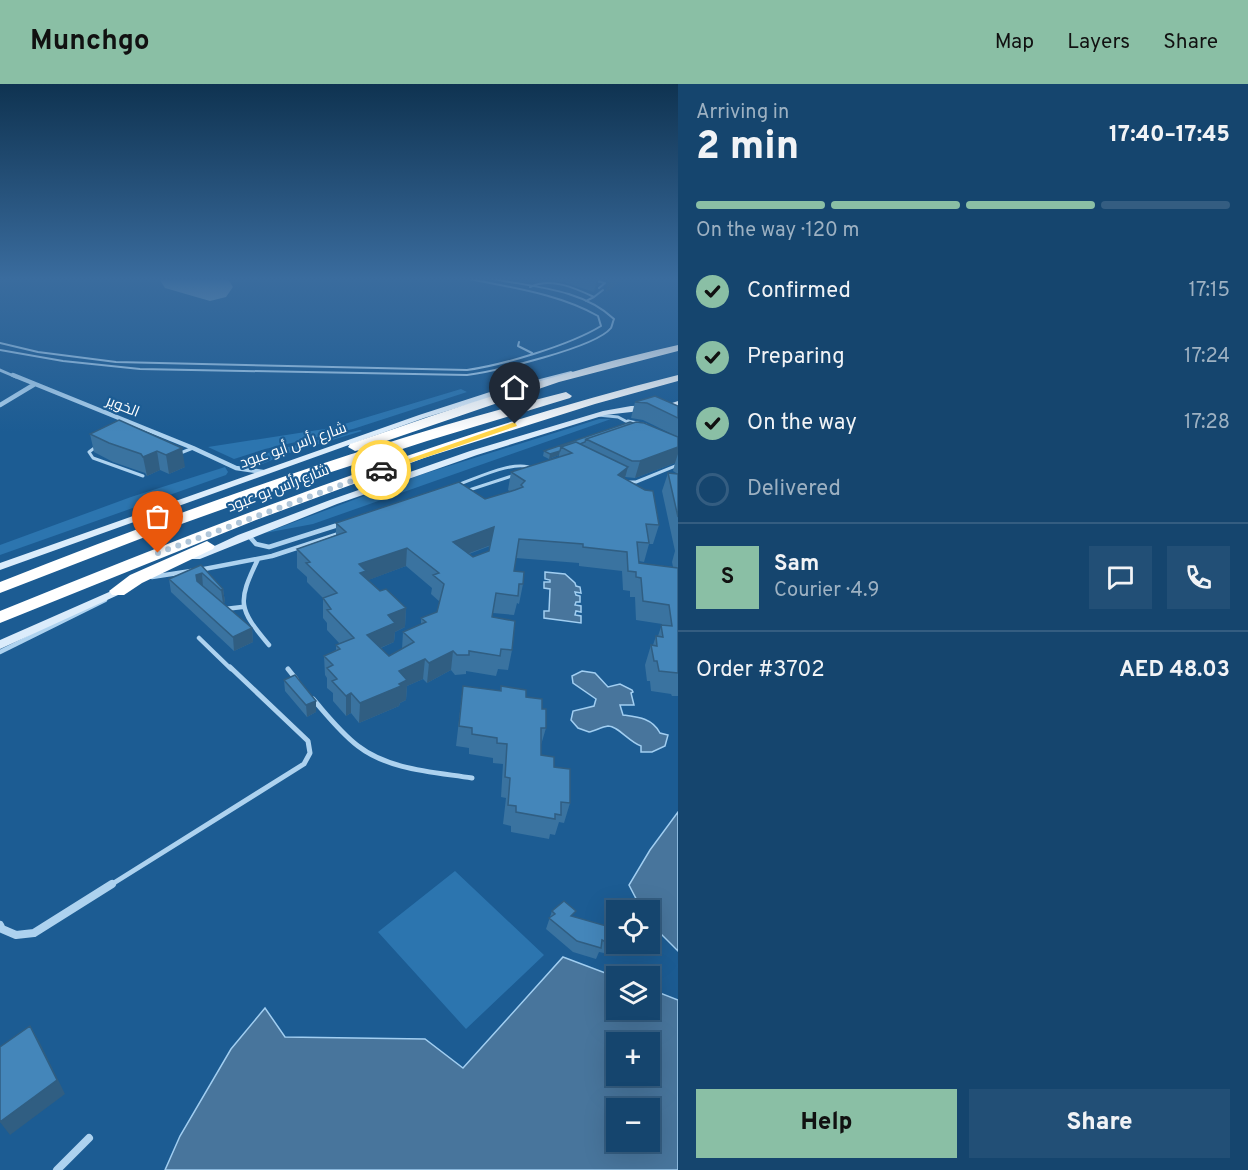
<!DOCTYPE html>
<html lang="en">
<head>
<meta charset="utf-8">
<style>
	body { margin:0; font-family:Overpass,Cairo,sans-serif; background:#224f76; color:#f1f3f6; height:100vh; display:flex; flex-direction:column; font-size:22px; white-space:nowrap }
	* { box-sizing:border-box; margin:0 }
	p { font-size:20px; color:#9db1c2 }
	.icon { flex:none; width:33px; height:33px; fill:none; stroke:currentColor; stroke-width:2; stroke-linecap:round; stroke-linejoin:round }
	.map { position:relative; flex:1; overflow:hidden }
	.sheet { display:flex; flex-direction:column; background:#15456e; width:570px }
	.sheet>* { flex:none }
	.tools { position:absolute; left:606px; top:816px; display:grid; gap:12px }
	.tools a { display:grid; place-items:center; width:54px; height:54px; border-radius:0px; background:#15456e; box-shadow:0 6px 24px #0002,0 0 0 2px #345d81; font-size:30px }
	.pin { position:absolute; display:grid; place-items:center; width:51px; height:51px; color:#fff; margin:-62px -26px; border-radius:50% 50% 50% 0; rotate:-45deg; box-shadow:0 0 6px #0007 }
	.pin .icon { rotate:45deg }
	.courier { position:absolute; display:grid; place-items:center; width:60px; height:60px; margin:-30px; border:4px solid #ffd54a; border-radius:50%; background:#fff; color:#222; box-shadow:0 2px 8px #0007 }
	.summary em { font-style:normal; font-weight:800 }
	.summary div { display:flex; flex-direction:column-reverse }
	.summary { display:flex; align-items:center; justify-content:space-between; height:102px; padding:0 18px }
	h1 { font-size:39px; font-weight:800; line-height:45px }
	.bar { display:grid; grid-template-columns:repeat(4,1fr); gap:9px 6px; align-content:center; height:72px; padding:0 18px }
	.bar i { height:8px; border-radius:4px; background:#345d81 }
	.bar .selected { background:#8abfa5 }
	.bar p { grid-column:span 4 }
	.line { display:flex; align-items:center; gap:15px; padding:0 18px; border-top:2px solid #345d81 }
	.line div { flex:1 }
	.round { display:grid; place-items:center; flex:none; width:63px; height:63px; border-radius:0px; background:#224f76 }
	ol { padding:0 18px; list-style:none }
	li { display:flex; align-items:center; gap:18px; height:66px }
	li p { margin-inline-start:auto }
	li .icon { padding:6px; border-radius:50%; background:#8abfa5; color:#111; stroke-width:4 }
	li:last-child { color:#9db1c2 }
	li i { width:33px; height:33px; border:3px solid #345d81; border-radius:50% }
	.primary-button { display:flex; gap:12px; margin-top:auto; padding:12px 18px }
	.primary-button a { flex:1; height:69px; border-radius:0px; background:#8abfa5; color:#111; font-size:24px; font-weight:800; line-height:69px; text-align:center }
	.primary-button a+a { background:#224f76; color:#f1f3f6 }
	header { display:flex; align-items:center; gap:36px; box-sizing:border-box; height:84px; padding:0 30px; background:#8abfa5; color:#111 }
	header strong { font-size:28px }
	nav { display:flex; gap:33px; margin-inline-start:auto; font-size:21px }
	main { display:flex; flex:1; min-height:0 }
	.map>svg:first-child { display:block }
	.green { fill:#2c75af }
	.water { fill:#48759c; stroke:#a1cef1; stroke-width:1.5; fill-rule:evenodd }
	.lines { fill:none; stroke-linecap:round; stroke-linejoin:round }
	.taxiway { fill:#8eaec9; fill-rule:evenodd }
	.runway { fill:#8eaec9; fill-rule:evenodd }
	.lane-far4 { stroke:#add2ef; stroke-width:2 }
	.lane-far3 { stroke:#add2ef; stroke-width:3 }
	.lane-far2 { stroke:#add2ef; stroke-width:4.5 }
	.lane-far1 { stroke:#add2ef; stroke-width:5 }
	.lane { stroke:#add2ef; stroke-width:8 }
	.street-far1 { stroke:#add2ef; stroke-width:3 }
	.street { stroke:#add2ef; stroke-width:4.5 }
	.secondary { fill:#dbecfb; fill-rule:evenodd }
	.highway { fill:#fff; fill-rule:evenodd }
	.wall { fill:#3a73a0; fill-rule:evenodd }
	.shaded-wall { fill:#305e82 }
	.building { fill:#4486ba; stroke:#305e82; stroke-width:1.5; fill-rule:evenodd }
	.route { fill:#ffd54a }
	.done { stroke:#b0c6d9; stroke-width:6; stroke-dasharray:0 10.8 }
	.labels { text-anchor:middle; stroke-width:4.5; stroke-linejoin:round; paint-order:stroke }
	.far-street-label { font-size:15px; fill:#fff; stroke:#1c5c93 }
</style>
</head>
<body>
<header>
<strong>Munchgo</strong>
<nav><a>Map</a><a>Layers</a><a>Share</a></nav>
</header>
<main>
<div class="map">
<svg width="678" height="1086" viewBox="0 0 678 1086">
	<rect width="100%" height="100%" fill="#1c5c93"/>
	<path class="green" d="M 461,305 L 467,308 L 353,345 L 265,365 L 234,375 L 208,363 L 331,344 Z
		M 599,335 L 611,335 L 313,440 L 265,449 L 420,391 Z
		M 360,346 L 362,347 L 286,370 L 260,381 L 242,377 L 284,364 Z
		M 225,383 L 228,388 L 226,391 L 0,471 L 0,461 L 131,413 Z
		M 455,787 L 544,871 L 466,945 L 378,848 Z"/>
	<path class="water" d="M 545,488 L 565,490 L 575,499 L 576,502 L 580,503 L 581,509 L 575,508 L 576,511 L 580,512 L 580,518 L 576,518 L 575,521 L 581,522 L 581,528 L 576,527 L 575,531 L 581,532 L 581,539 L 544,534 L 544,527 L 549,527 L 550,505 L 544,504 L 544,498 L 550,498 L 550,496 L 545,495 Z
		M 582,587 L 595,589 L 608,603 L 620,600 L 632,606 L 633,608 L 631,609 L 634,621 L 620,621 L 623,631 C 638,633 652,634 660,649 L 668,651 L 665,662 L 652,668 L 641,668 L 641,662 C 629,658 618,642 608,642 C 601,643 595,647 589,648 L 578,644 L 571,636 L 573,627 L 594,622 L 596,615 L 573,599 L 572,592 Z
		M 678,728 L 678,867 L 650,839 L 650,826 L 642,826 L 629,801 L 650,766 Z
		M 563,873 L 616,893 L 616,926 L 650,926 L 650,905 L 678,916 L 678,1086 L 165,1086 L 180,1052 L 231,965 L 265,924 L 285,953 L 425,955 L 463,984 ZM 650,958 L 650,992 L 616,992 L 616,958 ZM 650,1024 L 650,1058 L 616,1058 L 616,1024 Z"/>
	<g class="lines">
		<path class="taxiway" d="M 181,195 L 220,195 C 212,203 194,203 183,201 Z"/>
		<path class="runway" d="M 159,195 L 228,195 L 233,203 L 226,213 L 210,217 L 165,204 Z"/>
		<path class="lane-far4" d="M 588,195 L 605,199 L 599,204
			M 530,203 C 551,193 575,204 594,213 L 586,217
			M 594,213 L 603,206
			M 519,258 L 518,262 L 532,269
			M 0,259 L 38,268 L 116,278 L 467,286 C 503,281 570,261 601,242 L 598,232 C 559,210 513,204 470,195
			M 0,266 L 63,277 L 140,285 L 467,291 C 495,287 595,264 611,244 C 612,242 613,237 614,235 C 582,205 534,203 493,195"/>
		<path class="lane-far3" d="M 598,331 L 618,333 L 633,341
			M 628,337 L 646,341
			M 97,362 L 89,368 L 93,374 L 143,392
			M 178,370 L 193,364
			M 626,398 L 636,398 L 678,381
			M 457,401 C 475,395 517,374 533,385
			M 466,407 L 515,391"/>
		<path class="lane-far2" d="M 249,452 L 256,460 L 269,463 L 341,440
			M 258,475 C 237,519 238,524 269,561
			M 199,486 L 272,472 L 342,449
			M 152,493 L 191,487
			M 225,525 L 242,523
			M 199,554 L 231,585
			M 0,568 L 105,516"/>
		<path class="lane-far1" d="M 288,585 L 296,595
			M 313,615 C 327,631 340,648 358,662 C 389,686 434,688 472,694
			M 109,802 L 304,680 L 310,669 L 308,657 L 230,583"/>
		<path class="lane" d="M 0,841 L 2,845 L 16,851 L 34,849 L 112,800
			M 57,1086 L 89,1054"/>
		<path class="street-far1" d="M 0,286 L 16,293"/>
		<path class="street" d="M 13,291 L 193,364 L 236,384 L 263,388
			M 0,321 L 35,300"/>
		<path class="secondary" d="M 571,287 L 575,289 L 574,291 L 499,311 L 424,334 L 0,486 L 0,479 L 419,331 L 493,307 Z
			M 678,317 L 678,322 L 675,323 L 605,331 L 477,371 L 337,420 L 200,475 L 192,475 L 191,473 L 238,451 L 330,416 L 470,367 L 603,327 L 631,322 L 666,321 Z
			M 125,501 L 129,502 L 131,504 L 129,506 L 0,565 L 0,556 Z"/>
		<path class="highway" d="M 678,261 L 678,267 L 559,298 L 360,366 L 355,367 L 348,363 L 350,360 C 458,322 566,286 678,261 Z
			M 678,291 L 678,297 L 595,320 L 424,374 L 256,436 L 0,539 L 0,527 C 222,437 445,349 678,291 Z
			M 566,308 L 572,312 L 570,314 L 427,357 L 285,403 L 145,453 L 0,509 L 0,498 C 185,425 373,357 566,308 Z
			M 207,457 L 215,462 L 213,465 L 142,499 L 124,511 L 112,511 L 109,507 L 130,491 Z"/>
	</g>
	<path class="wall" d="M 599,195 L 594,208 L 564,198 L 545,196 Z
		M 635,318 L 678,322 L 678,353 L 643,336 L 631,334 Z
		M 119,336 L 185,383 L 169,390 L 160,386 L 147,392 L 145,389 L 113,378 L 94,368 L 90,350 Z
		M 633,339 L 678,353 L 678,612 L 672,612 L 671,610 L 651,607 L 650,597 L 647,597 L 645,581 L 651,561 L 653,561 L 656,552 L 658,552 L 662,540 L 636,536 L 635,513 L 630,513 L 630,507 L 623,506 L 622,487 L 579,482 L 579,479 L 516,474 L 514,487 L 523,500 L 519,520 L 517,519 L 514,531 L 493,529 L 492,533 L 512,566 L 508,586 L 498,585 L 496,592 L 466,587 L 466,590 L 455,591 L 451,586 L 427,599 L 423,595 L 407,602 L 406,616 L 400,619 L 399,622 L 359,639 L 351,629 L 346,632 L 333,617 L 333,609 L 327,604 L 327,594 L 325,591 L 324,572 L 336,566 L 336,561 L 340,560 L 327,546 L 327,539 L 323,534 L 323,514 L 307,498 L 307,493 L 297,484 L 297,465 L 336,451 L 336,439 L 485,415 L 511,408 L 508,406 L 511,388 L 559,373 L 559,371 L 549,375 L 543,372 L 544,367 ZM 675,379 L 673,387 L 678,390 L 668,389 L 662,407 L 675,467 L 672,478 L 673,483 L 639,479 L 639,477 L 644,478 L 649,460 L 653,460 L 659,441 L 625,395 L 625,393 L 635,394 ZM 490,462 L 489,467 L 473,473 L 469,470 ZM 406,482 L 432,504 L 431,510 L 440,518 L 437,528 L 421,534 L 421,541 L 403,548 L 402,565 L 389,572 L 381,564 L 394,558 L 395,548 L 405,543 L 406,524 L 380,507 L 368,496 Z
		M 201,481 L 223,505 L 225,518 L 223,519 L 252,544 L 253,558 L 234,567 L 171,508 L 169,495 Z
		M 284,596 L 316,617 L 316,628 L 307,633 L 285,607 Z
		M 463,602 L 500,607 L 501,602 L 526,613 L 542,625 L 546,644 L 541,661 L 541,671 L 554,683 L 570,719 L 564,739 L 559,738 L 555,751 L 550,750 L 549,755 L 511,748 L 511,742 L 503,740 L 506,714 L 501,713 L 503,680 L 493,679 L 493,674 L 469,670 L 469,664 L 456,662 Z
		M 552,827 L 574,833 L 608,859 L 604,869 L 599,868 L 596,875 L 573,868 L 546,845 Z"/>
	<path class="shaded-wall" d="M 597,195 L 599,195 L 594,208 Z
		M 608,195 L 625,195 L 606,208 Z
		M 678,363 L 678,370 L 675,379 L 635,394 L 640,377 Z
		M 182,364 L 185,383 L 169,390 L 166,371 Z
		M 157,367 L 160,386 L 147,392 L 143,373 Z
		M 560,367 L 559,371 L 549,375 L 550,370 Z
		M 628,383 L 623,401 L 618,391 Z
		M 494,443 L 491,461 L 451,476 L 453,458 Z
		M 407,464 L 406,482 L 366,497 L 359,508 L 359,480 Z
		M 202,489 L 203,503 L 198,505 L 196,491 Z
		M 223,505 L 225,518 L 223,519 L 221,506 Z
		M 406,524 L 405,543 L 395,548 L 394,558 L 366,570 L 367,551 L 388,531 Z
		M 252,544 L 253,558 L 234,567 L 233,553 Z
		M 453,567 L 451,586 L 427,599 L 429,579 Z
		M 425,575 L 423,595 L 407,602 L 406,616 L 400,619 L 399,622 L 359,639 L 360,619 L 399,587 Z
		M 351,609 L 351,629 L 346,632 L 346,612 Z
		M 316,617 L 316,628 L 307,633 L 306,621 Z
		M 30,942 L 39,957 L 65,1010 L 10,1051 L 0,1038 Z"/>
	<path class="building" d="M 655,312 L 678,322 L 678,334 L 647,319 L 635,318 Z
		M 119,336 L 182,364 L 166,371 L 157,367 L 143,373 L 141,370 L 109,359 L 90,350 Z
		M 630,338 L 633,339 L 586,355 L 585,358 L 580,360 L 576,358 L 561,363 L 560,367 L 550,370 L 544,367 Z
		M 636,338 L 644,339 L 678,353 L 678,363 L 640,377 L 632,377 L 586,355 Z
		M 576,358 L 628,383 L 618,391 L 645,406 L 653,407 L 659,441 L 646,440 L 649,459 L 637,458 L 639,479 L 678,484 L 678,589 L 659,587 L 657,577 L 654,577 L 651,561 L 657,562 L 656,552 L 663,553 L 661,541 L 672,542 L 669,521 L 643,517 L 641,494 L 636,493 L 636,488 L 628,487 L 627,468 L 583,463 L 583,460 L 519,455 L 514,487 L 524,488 L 523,500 L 519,500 L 518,512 L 496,509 L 492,533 L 515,537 L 512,566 L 501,565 L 500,572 L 469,567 L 469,571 L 457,571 L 453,567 L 429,579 L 425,575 L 399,587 L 407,596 L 399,600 L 401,602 L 360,619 L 351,609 L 346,612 L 332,597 L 337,595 L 327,584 L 333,581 L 324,572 L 340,565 L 336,561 L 354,554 L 327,526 L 331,525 L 323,514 L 337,509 L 306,479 L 310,478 L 297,465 L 346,448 L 336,439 L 459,398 L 485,415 L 515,406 L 523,403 L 521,401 L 525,397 L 511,388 L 572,369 L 561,363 ZM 494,443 L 489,467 L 473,473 L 453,458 ZM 407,464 L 439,489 L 433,491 L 444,500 L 437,528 L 421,534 L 426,538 L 403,548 L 414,558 L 389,572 L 367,551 L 395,539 L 388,531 L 406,524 L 386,505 L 380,507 L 360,489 L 366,487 L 359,480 Z
		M 668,389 L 678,390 L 678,433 Z
		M 201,481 L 223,505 L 221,506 L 202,489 L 196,491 L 197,497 L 252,544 L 233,553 L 169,495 Z
		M 295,591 L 316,617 L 306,621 L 284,596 Z
		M 463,602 L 501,607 L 501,602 L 526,606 L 526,613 L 542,615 L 542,625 L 546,625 L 546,644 L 541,644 L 541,671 L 554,673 L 554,683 L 570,685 L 570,719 L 561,718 L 561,731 L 555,730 L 555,735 L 516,728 L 516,722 L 508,721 L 510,694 L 505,693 L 507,660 L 497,659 L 497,654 L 472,650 L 472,644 L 459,642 Z
		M 564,817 L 576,827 L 571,832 L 610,843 L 608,859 L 602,856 L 601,864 L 577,857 L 549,834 L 555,830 L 552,827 Z
		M 30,942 L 57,996 L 0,1038 L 0,963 Z"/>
	<linearGradient id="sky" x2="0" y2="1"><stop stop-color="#0f3351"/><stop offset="0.56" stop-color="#3a6c9e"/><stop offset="1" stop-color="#3a6c9e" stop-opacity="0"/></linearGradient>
	<rect width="678" height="348" fill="url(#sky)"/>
	<path class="route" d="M 515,338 L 517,342 L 383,388 L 377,386 Z"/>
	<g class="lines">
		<path class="done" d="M 158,469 L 381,386"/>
	</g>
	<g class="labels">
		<g class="far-street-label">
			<text transform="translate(123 322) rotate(22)" y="5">الخوير</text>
			<text transform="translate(293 361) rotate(-19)" y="5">شارع رأس أبو عبود</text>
			<text transform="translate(278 404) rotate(-21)" y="5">شارع رأس بو عبود</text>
		</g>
	</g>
</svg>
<div class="tools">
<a><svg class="icon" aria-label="locate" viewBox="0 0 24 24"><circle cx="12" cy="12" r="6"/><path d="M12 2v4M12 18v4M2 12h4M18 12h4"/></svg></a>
<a><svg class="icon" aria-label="layers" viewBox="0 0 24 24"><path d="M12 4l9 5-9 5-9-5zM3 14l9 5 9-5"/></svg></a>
<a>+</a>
<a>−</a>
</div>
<div class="pin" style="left:158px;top:469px;background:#ea580c"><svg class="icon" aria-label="bag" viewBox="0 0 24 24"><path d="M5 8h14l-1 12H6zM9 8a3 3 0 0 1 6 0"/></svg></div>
<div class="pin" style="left:515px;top:340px;background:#1f2937"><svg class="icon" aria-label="home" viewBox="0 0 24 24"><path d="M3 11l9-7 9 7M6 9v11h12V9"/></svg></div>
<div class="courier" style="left:381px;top:386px"><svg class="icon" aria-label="car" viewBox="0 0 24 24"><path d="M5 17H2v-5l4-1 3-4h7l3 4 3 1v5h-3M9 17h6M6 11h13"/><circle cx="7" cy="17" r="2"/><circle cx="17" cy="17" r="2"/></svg></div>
</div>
<section class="sheet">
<div class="summary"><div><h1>2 min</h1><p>Arriving in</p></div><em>17:40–17:45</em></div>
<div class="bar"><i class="selected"></i><i class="selected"></i><i class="selected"></i><i></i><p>On the way · 120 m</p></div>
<ol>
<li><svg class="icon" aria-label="check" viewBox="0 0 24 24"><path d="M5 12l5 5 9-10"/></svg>Confirmed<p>17:15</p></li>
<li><svg class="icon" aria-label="check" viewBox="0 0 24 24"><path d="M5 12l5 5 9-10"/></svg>Preparing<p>17:24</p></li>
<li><svg class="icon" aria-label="check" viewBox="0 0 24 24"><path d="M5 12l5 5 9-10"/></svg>On the way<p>17:28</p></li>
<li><i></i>Delivered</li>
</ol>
<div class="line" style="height:108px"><b class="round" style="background:#8abfa5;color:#111">S</b><div><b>Sam</b><p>Courier · 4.9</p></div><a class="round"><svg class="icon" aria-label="chat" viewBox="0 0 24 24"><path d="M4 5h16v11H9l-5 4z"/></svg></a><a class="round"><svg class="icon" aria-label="phone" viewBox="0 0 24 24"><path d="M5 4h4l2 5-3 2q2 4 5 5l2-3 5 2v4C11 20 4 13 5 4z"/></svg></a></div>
<div class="line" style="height:78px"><div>Order #3702</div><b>AED 48.03</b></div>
<div class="primary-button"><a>Help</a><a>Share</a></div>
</section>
</main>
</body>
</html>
